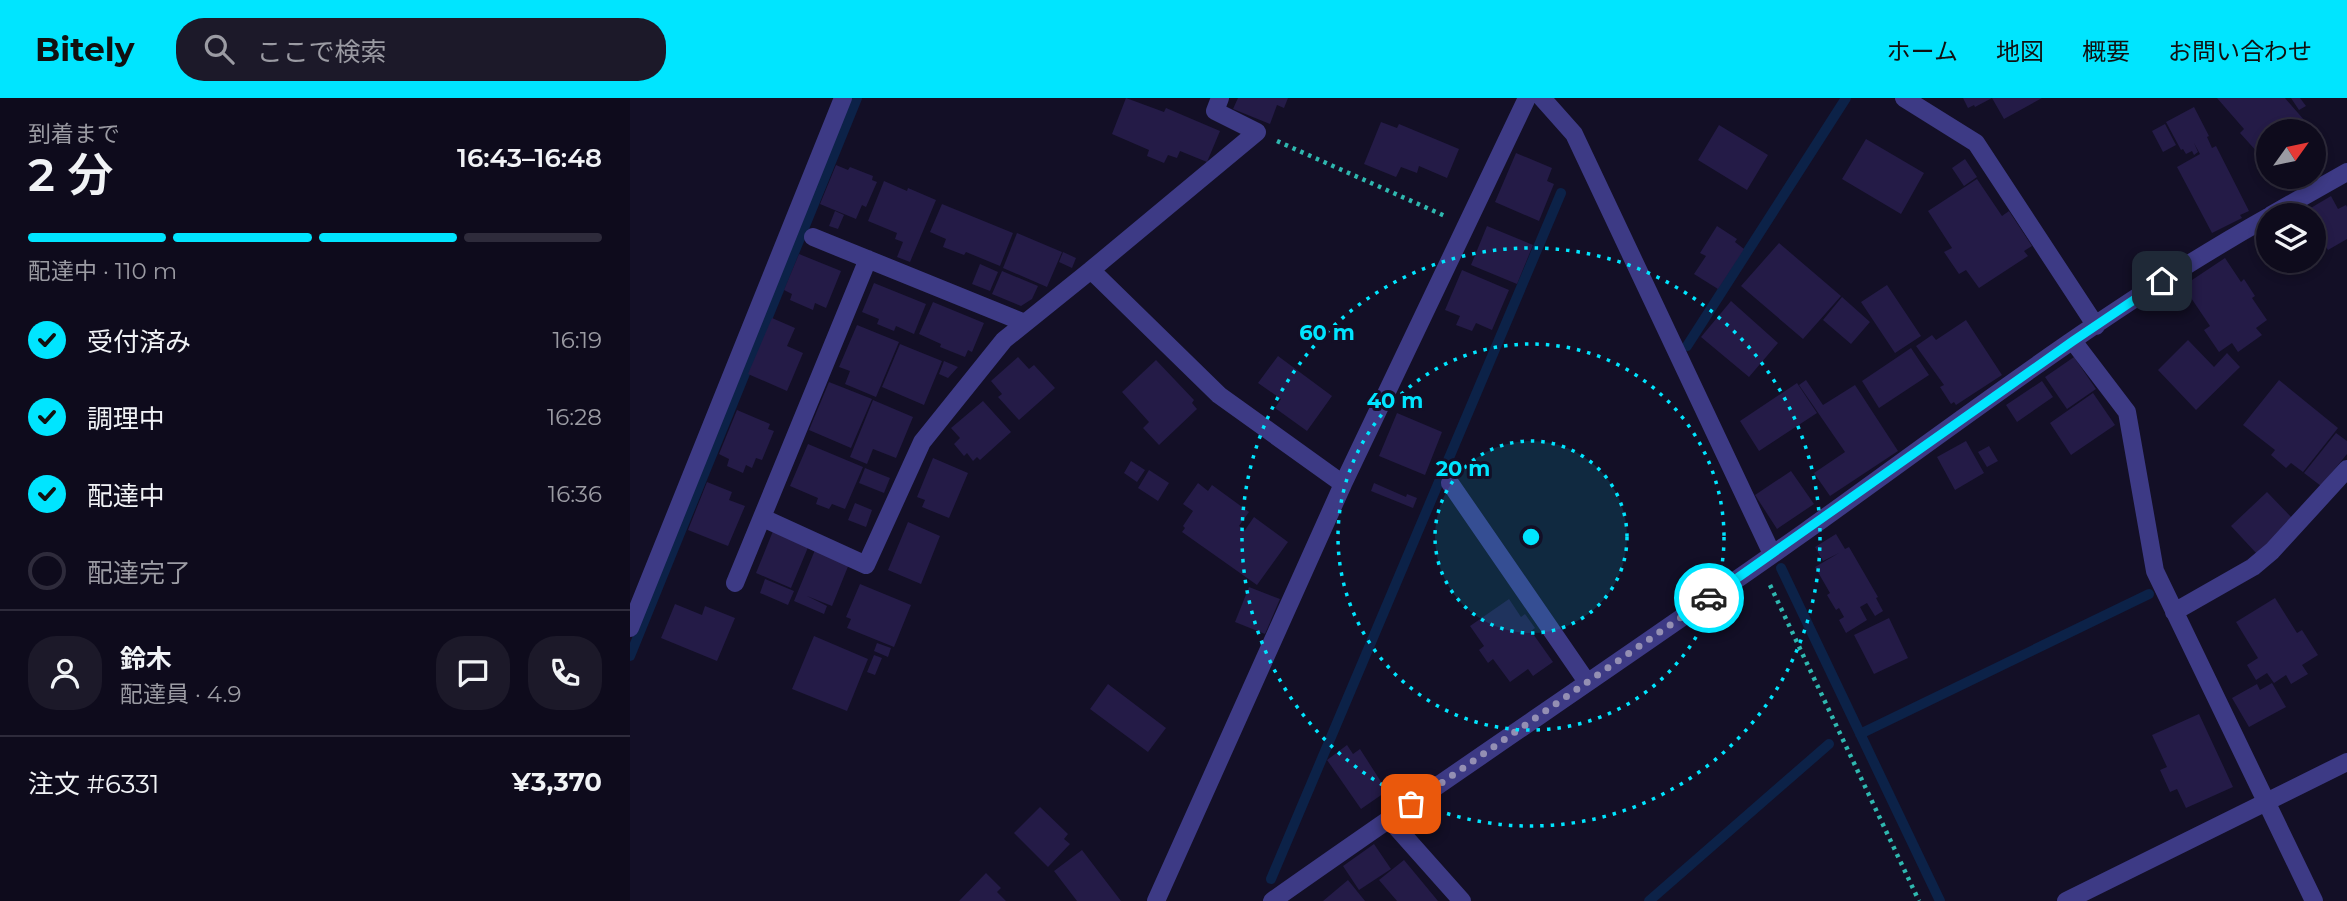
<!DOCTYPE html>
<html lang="ja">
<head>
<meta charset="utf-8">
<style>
	body { margin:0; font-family:Montserrat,"Noto Sans JP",sans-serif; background:#1c1929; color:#f1f3f6; height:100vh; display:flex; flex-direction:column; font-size:26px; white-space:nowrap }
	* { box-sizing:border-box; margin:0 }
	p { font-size:23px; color:#9b9ba3 }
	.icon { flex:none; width:38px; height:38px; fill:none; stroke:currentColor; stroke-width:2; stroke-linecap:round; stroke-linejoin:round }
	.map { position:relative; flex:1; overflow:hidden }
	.panel { display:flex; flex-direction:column; background:#0e0b1c; width:630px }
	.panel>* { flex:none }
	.needle { width:46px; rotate:57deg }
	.tools { position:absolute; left:1626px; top:21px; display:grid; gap:14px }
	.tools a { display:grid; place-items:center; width:70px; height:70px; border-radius:50%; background:#0e0b1c; box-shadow:0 4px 10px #0003,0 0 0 2px #2e2b3b; font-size:35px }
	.pin { position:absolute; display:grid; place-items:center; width:60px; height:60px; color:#fff; margin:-30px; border-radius:14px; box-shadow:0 4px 10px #0006 }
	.courier { position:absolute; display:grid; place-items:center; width:70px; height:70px; margin:-35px; border:5px solid #00e5ff; border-radius:50%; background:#fff; color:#222; box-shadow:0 2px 9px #0007 }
	.summary em { font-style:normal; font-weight:600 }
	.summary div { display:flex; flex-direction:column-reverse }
	.summary { display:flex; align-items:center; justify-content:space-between; height:119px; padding:0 28px }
	h1 { font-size:46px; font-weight:600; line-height:52px }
	.bar { display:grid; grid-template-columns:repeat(4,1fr); gap:10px 7px; align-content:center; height:84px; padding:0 28px }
	.bar i { height:9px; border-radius:5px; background:#2e2b3b }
	.bar .selected { background:#00e5ff }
	.bar p { grid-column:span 4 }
	.line { display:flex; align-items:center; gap:18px; padding:0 28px; border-top:2px solid #2e2b3b }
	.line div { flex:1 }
	.round { display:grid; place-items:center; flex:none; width:74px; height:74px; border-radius:28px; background:#1c1929 }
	ol { padding:0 28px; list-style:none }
	li { display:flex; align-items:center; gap:21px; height:77px }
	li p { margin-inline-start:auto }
	li .icon { padding:7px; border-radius:50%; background:#00e5ff; color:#111; stroke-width:4 }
	li:last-child { color:#9b9ba3 }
	li i { width:38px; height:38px; border:4px solid #2e2b3b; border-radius:50% }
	header { display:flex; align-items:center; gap:42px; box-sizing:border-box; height:98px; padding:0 35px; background:#00e5ff; color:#111 }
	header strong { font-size:33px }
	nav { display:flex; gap:38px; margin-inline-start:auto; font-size:24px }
	.search { width:490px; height:63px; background:#1c1929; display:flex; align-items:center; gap:18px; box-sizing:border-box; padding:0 24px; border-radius:28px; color:#9b9ba3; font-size:26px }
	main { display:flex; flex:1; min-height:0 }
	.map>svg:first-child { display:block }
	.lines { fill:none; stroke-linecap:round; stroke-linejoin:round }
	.stream { stroke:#0c2248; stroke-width:10 }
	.building { fill:#241b47 }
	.path { stroke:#2fb8b0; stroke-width:4.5; stroke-dasharray:3.5 5; stroke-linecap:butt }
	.minor { stroke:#3d3a85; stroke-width:18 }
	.done { stroke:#948fb3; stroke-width:7; stroke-dasharray:0 12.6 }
	.route { stroke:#00e5ff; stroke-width:9 }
	.ring { fill:none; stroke:#00e5ff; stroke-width:3.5; stroke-dasharray:3.5 7 }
	.centre { fill:#00e5ff; stroke:#130f26; stroke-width:3.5 }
	.ring-label { font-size:21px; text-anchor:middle; font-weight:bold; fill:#00e5ff; stroke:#130f26; stroke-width:6; stroke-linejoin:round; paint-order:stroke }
</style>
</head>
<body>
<header>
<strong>Bitely</strong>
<div class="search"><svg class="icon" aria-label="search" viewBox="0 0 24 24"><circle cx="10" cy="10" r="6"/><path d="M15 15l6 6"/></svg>ここで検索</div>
<nav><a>ホーム</a><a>地図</a><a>概要</a><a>お問い合わせ</a></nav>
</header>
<main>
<section class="panel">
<div class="summary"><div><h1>2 分</h1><p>到着まで</p></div><em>16:43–16:48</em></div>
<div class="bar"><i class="selected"></i><i class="selected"></i><i class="selected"></i><i></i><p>配達中 · 110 m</p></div>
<ol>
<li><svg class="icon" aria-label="check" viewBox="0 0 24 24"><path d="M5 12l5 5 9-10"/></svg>受付済み<p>16:19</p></li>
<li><svg class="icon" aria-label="check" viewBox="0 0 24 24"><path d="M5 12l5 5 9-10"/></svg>調理中<p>16:28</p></li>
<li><svg class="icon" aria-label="check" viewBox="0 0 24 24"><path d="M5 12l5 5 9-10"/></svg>配達中<p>16:36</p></li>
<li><i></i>配達完了</li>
</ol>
<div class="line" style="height:126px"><a class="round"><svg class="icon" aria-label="person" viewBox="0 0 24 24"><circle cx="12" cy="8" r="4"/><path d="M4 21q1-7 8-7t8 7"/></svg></a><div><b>鈴木</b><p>配達員 · 4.9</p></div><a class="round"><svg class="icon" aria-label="chat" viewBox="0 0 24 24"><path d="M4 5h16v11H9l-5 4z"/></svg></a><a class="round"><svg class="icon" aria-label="phone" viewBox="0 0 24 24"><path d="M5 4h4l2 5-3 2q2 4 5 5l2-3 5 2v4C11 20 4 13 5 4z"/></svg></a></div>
<div class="line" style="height:91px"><div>注文 #6331</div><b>¥3,370</b></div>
</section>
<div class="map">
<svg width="1717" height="803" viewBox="0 0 1717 803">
	<rect width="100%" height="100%" fill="#130f26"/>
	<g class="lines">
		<path class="stream" d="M 1057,248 L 1216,0
			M 1151,470 L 1310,803
			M 0,558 L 227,0
			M 1230,636 L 1519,496
			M 641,781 L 931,95
			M 1019,803 L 1199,646"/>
	</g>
	<path class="building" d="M 496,0 L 534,14 L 536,10 L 590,33 L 577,64 L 550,53 L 547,60 L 538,57 L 534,65 L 517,58 L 519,52 L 482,36 Z
		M 608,0 L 658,0 L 654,10 L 647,7 L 640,26 L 603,11 Z
		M 1333,0 L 1412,0 L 1374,21 L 1362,0 L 1345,9 L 1344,7 L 1338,10 Z
		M 1587,0 L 1655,0 L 1696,47 L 1684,58 L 1684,33 L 1638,33 L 1638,66 L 1610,35 L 1614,31 Z
		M 1661,0 L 1670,0 L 1676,8 L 1669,12 Z
		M 1564,9 L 1579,38 L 1577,39 L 1582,50 L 1586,48 L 1619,113 L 1610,117 L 1612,120 L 1582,135 L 1547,69 L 1570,56 L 1564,45 L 1568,54 L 1564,57 L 1562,53 L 1556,56 L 1553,51 L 1551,52 L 1536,24 Z
		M 751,24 L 767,30 L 769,26 L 829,51 L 817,80 L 789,68 L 787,75 L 771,69 L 766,79 L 734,66 Z
		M 1535,26 L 1546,47 L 1533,54 L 1522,33 Z
		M 1089,27 L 1138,57 L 1117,92 L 1068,62 Z
		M 1236,41 L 1294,75 L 1271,116 L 1212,81 Z
		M 886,55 L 922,70 L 917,83 L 924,86 L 909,123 L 865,104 Z
		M 1335,61 L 1347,79 L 1334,88 L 1322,70 Z
		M 206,67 L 218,72 L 220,69 L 243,78 L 242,82 L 247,84 L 236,109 L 232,107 L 226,121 L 190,106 Z
		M 1347,81 L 1372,118 L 1379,113 L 1402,148 L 1394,153 L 1398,158 L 1349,190 L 1336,172 L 1329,176 L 1314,154 L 1322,150 L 1298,113 Z
		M 254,83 L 277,93 L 278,90 L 306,102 L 280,164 L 267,159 L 273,144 L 265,141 L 267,135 L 238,123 Z
		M 1701,98 L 1708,111 L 1716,107 L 1717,109 L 1717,141 L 1698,152 L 1689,138 L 1684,142 L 1684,117 L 1669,117 Z
		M 312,106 L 383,135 L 370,168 L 336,154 L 334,157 L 313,149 L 316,141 L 300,134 Z
		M 205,113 L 214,117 L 208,131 L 199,128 Z
		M 857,128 L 903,147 L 887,186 L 841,167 Z
		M 1087,128 L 1107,141 L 1105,144 L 1114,151 L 1088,191 L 1064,176 L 1076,158 L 1070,155 Z
		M 387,135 L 432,154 L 417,189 L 373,170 Z
		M 1149,145 L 1211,198 L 1173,241 L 1111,188 Z
		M 433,154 L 446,160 L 442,170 L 429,164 Z
		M 169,156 L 211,173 L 196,210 L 185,205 L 183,212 L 160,202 L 162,196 L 154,192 Z
		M 1595,160 L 1611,184 L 1614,181 L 1625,198 L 1622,200 L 1637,222 L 1626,230 L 1632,237 L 1608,254 L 1602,245 L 1589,254 L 1574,232 L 1580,228 L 1553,188 Z
		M 350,166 L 368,174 L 360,193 L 342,186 Z
		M 832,172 L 879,192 L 862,232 L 846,225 L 842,233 L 826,227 L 830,218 L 815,212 Z
		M 372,173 L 408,188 L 402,201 L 391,208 L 362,196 Z
		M 244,185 L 296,206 L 284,236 L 266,228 L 264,233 L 247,226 L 249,221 L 232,214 Z
		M 1257,187 L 1291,238 L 1265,255 L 1231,204 Z
		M 1212,199 L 1240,224 L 1221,246 L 1193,222 Z
		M 1101,203 L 1148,245 L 1119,279 L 1071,239 Z
		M 303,204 L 354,225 L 342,254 L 338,252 L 335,259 L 310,249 L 311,246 L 289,236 Z
		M 142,220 L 165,230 L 157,248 L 173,255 L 157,293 L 118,276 Z
		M 1336,222 L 1372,277 L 1326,307 L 1324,304 L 1321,306 L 1310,289 L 1314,287 L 1286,248 L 1302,237 L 1306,242 Z
		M 227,227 L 269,244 L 246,299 L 215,286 L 220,273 L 209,269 Z
		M 1558,242 L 1584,269 L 1597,255 L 1610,269 L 1566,312 L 1528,272 Z
		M 270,246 L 312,263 L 294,307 L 252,289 Z
		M 1281,250 L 1299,277 L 1249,310 L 1232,283 Z
		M 648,258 L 702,298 L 677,333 L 645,310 L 651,301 L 628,285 Z
		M 388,259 L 399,271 L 404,267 L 425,290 L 389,322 L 368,299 L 372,296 L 361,283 Z
		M 1444,259 L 1466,291 L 1437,311 L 1415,279 Z
		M 526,262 L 564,302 L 562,305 L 567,311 L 529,347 L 513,330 L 519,324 L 492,294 Z
		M 314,263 L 328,269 L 318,280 L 309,276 Z
		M 1176,282 L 1193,307 L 1225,287 L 1268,353 L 1200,398 L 1184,375 L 1215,354 L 1169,287 Z
		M 1649,282 L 1708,330 L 1673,374 L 1661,365 L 1656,370 L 1641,357 L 1645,352 L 1613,327 Z
		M 1412,283 L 1423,299 L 1387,324 L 1376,307 Z
		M 199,284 L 242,301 L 221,350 L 179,332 Z
		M 1167,285 L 1187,315 L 1129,353 L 1110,323 Z
		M 1463,295 L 1485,327 L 1441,357 L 1420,325 Z
		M 243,302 L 283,319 L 266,360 L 243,351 L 237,366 L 220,359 Z
		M 353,303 L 381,334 L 350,362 L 347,359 L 343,363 L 337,355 L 334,358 L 324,346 L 330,340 L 321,330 Z
		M 107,312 L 140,326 L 138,331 L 144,333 L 132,362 L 126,360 L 122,370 L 116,367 L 113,375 L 97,368 L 99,361 L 89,356 Z
		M 767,315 L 812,334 L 795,377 L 749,358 Z
		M 1706,335 L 1717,343 L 1717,356 L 1691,388 L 1674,375 Z
		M 1336,343 L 1354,375 L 1325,392 L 1307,359 Z
		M 178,346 L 233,369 L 215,411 L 202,406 L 199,411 L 186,406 L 188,400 L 160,388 Z
		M 1359,348 L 1368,363 L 1357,369 L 1348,354 Z
		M 303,360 L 338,375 L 319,420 L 292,409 L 295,402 L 287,399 Z
		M 501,363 L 515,372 L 507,384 L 494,375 Z
		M 235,370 L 260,380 L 254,395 L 229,385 Z
		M 519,372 L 539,385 L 528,403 L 508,390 Z
		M 1161,373 L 1184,406 L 1147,431 L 1125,397 Z
		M 77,384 L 102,394 L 99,402 L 115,408 L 98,448 L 58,432 Z
		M 568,385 L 578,393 L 582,387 L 619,414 L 609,428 L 615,432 L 624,419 L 658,444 L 627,487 L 552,434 L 555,430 L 553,428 L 563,413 L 553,406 Z
		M 744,385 L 776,399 L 777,396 L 787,400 L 783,410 L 741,393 Z
		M 1637,394 L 1663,421 L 1627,456 L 1601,428 Z
		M 225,405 L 242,412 L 236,429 L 218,422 Z
		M 278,424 L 310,438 L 291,486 L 258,472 Z
		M 143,433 L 179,447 L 161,490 L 126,475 Z
		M 1206,436 L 1215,451 L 1219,449 L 1248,499 L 1246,500 L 1253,513 L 1245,518 L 1237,505 L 1230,509 L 1237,522 L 1216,535 L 1209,522 L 1214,519 L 1209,510 L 1206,512 L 1197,497 L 1200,495 L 1185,469 L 1209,455 L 1193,463 L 1185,449 Z
		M 185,452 L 219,466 L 202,508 L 177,498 L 197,508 L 194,516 L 164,503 Z
		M 135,481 L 164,493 L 158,507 L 130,495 Z
		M 230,486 L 281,507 L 264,549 L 217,530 L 221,521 L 216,519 Z
		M 619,489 L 650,501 L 635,536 L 605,524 Z
		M 1645,500 L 1667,535 L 1672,532 L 1688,557 L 1672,567 L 1678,576 L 1661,586 L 1656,577 L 1644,585 L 1637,575 L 1626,582 L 1617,567 L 1628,560 L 1606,524 Z
		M 879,501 L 891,519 L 895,516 L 905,530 L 901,533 L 923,564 L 903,578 L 898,571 L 880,584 L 863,561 L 858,565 L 849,552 L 854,548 L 840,528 Z
		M 45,506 L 72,517 L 75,508 L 105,520 L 87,563 L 31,540 Z
		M 1259,520 L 1278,560 L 1244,576 L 1224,537 Z
		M 184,538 L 238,561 L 217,613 L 162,591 Z
		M 247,545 L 261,550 L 258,559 L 244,553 Z
		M 244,557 L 252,560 L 245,577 L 237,574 Z
		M 1642,585 L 1656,609 L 1619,629 L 1602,600 L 1627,586 L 1630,592 Z
		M 478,586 L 536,630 L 518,654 L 460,611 Z
		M 1569,616 L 1603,689 L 1556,710 L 1547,691 L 1540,694 L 1530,672 L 1537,669 L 1522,637 Z
		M 717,647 L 723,656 L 730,651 L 757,693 L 731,711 L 697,662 Z
		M 410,709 L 438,736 L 434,741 L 440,746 L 418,769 L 384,735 Z
		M 744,746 L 761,771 L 729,792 L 713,768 Z
		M 452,752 L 491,803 L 447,803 L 424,773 Z
		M 774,762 L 808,803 L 767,803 L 749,782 Z
		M 356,775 L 371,790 L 367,794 L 376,803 L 329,803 Z
		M 718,782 L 735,803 L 693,803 Z"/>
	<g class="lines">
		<path class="path" d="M 647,43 L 815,118
			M 1140,487 L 1289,803"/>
		<path class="minor" d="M 590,0 L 585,13 L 627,34 L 461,172 L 589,297 L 713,386
			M 912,0 L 944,36 L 1142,456
			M 1274,0 L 1346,45 L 1466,228
			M 1641,117 L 1717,74
			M 183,139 L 395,225
			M 1443,243 L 1497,314 L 1525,473 L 1684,803
			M 820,385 L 957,584
			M 133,420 L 236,467 L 292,344 L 374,242 L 461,172
			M 105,485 L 238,161
			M 1544,514 L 1623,469 L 1642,453 L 1717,371
			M 0,530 L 213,0
			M 759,721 L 832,803
			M 526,803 L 713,386 L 897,0
			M 642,803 C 819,678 999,558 1176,433 C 1326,326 1478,209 1638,119
			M 1436,803 L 1717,664"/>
	</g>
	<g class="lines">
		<path class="done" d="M 781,706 L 1079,500"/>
		<path class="route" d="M 1079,500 L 1443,243 L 1532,183"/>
	</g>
	<circle cx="901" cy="439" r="96" fill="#00e5ff" fill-opacity=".12"/>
	<g class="ring">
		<circle cx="901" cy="439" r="96"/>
		<circle cx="901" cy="439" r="193"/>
		<circle cx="901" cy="439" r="289"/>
	</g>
	<circle cx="901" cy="439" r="10" class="centre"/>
	<g class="ring-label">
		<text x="697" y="242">60 m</text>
		<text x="765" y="310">40 m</text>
		<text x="833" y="378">20 m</text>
	</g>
</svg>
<div class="tools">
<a><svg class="needle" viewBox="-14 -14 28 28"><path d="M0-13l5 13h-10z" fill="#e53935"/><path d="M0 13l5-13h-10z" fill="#9b9ba3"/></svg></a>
<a><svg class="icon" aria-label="layers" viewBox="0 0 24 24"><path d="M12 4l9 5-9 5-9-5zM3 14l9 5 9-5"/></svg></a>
</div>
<div class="pin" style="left:781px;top:706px;background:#ea580c"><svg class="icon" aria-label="bag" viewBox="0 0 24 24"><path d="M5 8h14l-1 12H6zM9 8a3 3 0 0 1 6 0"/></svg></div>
<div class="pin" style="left:1532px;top:183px;background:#1f2937"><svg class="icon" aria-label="home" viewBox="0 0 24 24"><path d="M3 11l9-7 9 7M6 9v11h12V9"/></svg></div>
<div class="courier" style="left:1079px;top:500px"><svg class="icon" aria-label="car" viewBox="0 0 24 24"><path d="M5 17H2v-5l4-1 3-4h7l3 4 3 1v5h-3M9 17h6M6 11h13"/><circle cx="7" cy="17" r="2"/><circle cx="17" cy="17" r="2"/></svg></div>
</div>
</main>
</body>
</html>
